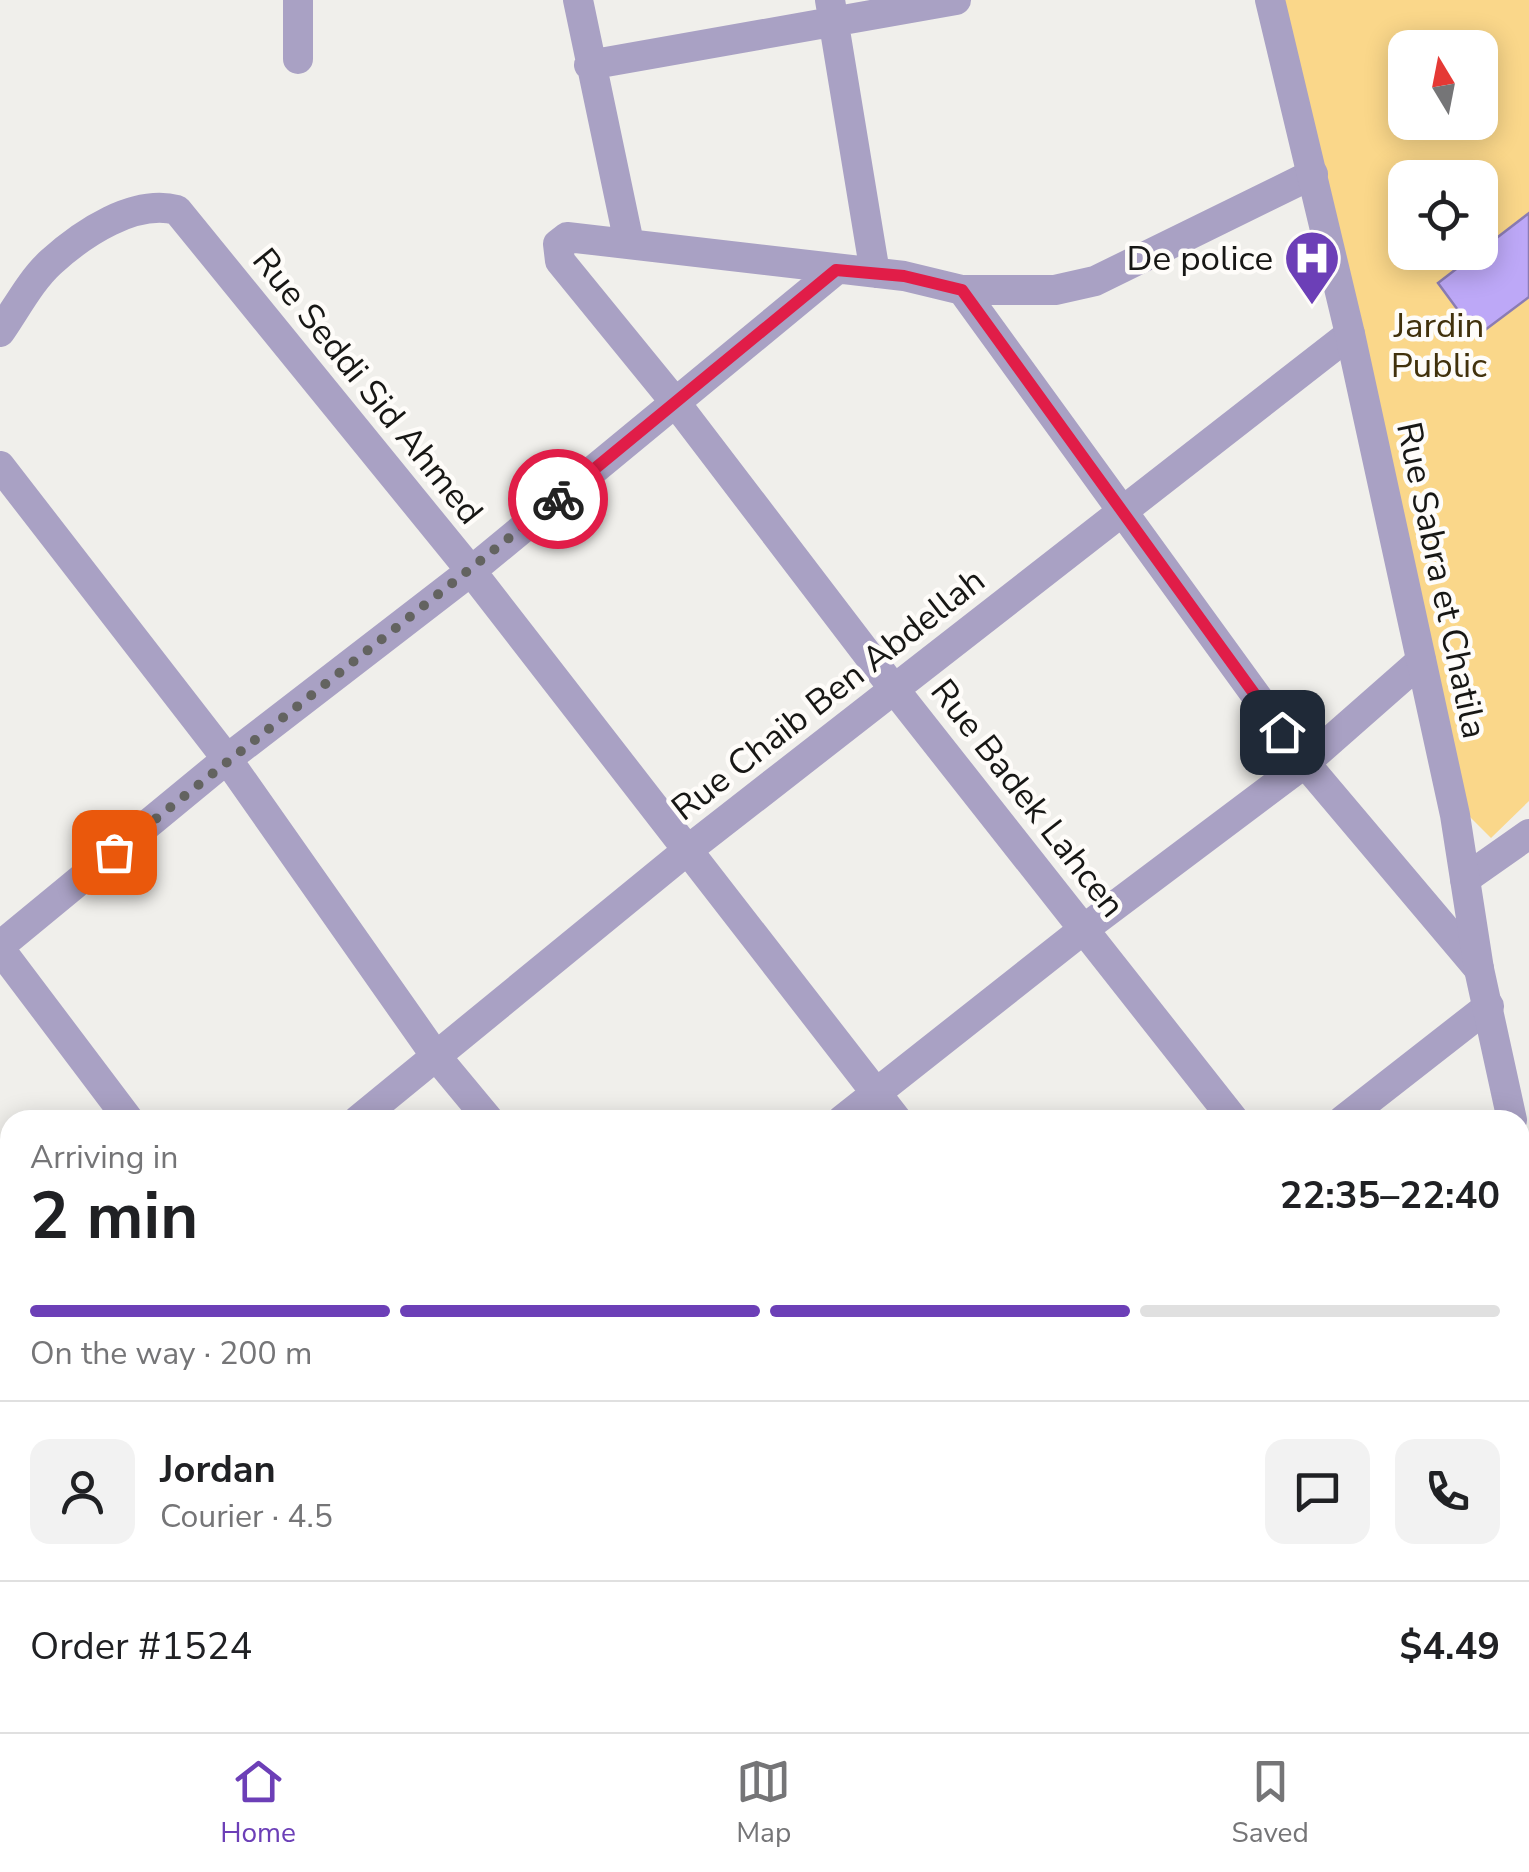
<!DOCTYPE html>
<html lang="en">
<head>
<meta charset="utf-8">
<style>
	body { margin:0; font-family:"Nunito Sans",sans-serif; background:#f2f2f2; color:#202124; height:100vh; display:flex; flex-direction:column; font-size:38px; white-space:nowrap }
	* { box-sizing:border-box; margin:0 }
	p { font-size:32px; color:#757577 }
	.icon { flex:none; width:55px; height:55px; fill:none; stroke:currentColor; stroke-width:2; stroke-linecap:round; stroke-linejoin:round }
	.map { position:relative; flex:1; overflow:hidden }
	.side { position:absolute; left:0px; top:1110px; width:1530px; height:622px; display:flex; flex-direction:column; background:#fff; border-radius:30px 30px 0 0; box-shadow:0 5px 25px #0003 }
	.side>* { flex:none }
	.needle { width:65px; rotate:350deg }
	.fabs { position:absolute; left:1388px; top:30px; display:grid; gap:20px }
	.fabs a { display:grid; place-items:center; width:110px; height:110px; border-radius:20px; background:#fff; box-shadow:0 5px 25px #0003; font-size:50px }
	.pin { position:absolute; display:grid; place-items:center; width:85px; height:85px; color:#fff; margin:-42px; border-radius:20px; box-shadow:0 5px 15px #0006 }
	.courier { position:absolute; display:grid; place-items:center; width:100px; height:100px; margin:-50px; border:8px solid #e11d48; border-radius:50%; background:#fff; color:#222; box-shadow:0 2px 12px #0007 }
	.headline em { font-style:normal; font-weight:700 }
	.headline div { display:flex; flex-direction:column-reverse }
	.headline { display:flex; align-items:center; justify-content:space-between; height:170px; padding:0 30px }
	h1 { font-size:65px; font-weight:700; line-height:75px }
	.bar { display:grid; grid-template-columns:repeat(4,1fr); gap:15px 10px; align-content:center; height:120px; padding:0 30px }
	.bar i { height:12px; border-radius:8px; background:#e0e0e0 }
	.bar .active { background:#6c3fb7 }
	.bar p { grid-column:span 4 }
	.line { display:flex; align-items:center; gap:25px; padding:0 30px; border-top:2px solid #e0e0e0 }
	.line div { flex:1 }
	.round { display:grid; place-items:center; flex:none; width:105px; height:105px; border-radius:20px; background:#f2f2f2 }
	.tab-bar { display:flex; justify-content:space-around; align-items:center; height:140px; border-top:2px solid #e0e0e0; background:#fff; font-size:28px; color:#757577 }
	.tab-bar a { display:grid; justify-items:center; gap:5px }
	.tab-bar .active { color:#6c3fb7 }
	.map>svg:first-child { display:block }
	.green { fill:#fad78a; fill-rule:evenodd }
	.water { fill:#bda8f7; stroke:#8b7cb3; stroke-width:2.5 }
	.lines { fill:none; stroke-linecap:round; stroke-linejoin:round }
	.minor { stroke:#a9a1c4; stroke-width:30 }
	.tertiary { stroke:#a9a1c4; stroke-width:30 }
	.primary { stroke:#705f9c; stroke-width:30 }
	.tram { stroke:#71706e; stroke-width:2.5 }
	.done { stroke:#636360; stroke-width:10; stroke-dasharray:0 18 }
	.route { stroke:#e11d48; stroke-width:12 }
	.labels { text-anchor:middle; stroke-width:9; stroke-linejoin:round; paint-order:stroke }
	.poi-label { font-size:35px; fill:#171715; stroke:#fefcf9; text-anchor:end }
	.park-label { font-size:35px; fill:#41310c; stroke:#fefcf9 }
	.street-label { font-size:35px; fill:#171715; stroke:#fefcf9 }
</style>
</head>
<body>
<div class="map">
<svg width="1529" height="1732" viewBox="0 0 1529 1732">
	<rect width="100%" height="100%" fill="#f0efeb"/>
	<path class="green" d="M 1267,0 L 1529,0 L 1529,801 L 1491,838 L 1448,795 ZM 1405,48 L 1480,48 L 1480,122 L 1405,122 ZM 1405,178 L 1480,178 L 1480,252 L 1405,252 Z"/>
	<path class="water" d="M 1529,213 L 1529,297 L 1477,336 L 1438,283 Z"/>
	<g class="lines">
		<path class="minor" d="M 578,0 L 629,243
			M 830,0 L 875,273
			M 298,59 L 298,0
			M 589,65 L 956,0
			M 962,290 L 1305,763 L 1479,969
			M 0,332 C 16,309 31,280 51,262 C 83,233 134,199 177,210 L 471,571 L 897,1120
			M 0,466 L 227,759 L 435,1055 L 489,1120
			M 1465,879 L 1529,834
			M 0,946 L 227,759 L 471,571 L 836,270
			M 0,949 L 129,1120
			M 358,1120 L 689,849 L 1350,334
			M 842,1120 L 1084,929 L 1305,763 L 1421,661
			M 1234,1120 L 894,689 L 675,402 L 560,261 L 558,244 L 567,237 L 904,276 L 962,290 L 1055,290 L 1095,281 L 1313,174
			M 1343,1120 L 1489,1006
			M 0,1375 L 10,1388
			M 1520,1563 L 1529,1557
			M 1520,1590 L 1529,1601
			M 274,1722 L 282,1732
			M 602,1722 L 609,1732
			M 1139,1722 L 1147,1732
			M 78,1732 L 90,1722
			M 517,1732 L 529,1722"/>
		<path class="tertiary" d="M 1270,0 L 1350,334 L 1455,815 L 1479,969 L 1512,1120
			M 1520,1158 L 1529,1186"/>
		<path class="primary" d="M 1520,1273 L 1529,1265
			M 1520,1336 L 1529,1328
			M 928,1732 L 940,1722
			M 1019,1732 L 1030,1722"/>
		<path class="tram" d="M 1520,1286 L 1529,1279
			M 1520,1309 L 1529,1302
			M 958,1732 L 970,1722
			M 991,1732 L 1003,1722"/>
	</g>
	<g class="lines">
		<path class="done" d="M 114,852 L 558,499"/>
		<path class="route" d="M 558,499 L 836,270 L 904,276 L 962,290 L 1282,732"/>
	</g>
	<defs>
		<g id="hospital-pin" transform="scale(2.875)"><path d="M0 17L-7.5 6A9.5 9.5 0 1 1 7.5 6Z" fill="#6c3fb7" stroke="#fefcf9"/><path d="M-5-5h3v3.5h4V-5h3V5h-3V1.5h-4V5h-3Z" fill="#fff"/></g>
	</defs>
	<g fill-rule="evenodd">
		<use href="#hospital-pin" x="1312" y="258"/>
	</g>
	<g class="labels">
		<g class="poi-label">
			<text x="1273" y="270">De police</text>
		</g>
		<g class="park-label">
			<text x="1439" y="337">Jardin<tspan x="1439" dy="40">Public</tspan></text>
		</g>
		<g class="street-label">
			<text transform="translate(368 386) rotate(51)" y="12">Rue Seddi Sid Ahmed</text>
			<text transform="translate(1442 580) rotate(78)" y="12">Rue Sabra et Chatila</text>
			<text transform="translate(828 694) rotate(-38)" y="12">Rue Chaib Ben Abdellah</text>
			<text transform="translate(1028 798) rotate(52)" y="12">Rue Badek Lahcen</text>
		</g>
	</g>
</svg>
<div class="fabs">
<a><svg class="needle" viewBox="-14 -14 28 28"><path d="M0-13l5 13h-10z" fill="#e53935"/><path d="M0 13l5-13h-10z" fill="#757577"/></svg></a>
<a><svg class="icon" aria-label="locate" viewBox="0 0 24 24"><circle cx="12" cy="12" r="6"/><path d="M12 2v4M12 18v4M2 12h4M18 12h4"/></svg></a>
</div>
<div class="pin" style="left:114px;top:852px;background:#ea580c"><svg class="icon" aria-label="bag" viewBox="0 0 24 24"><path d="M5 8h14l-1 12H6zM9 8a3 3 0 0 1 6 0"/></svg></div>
<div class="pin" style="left:1282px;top:732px;background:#1f2937"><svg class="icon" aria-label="home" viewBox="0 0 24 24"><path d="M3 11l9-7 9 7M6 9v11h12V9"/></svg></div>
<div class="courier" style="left:558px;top:499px"><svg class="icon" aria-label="bike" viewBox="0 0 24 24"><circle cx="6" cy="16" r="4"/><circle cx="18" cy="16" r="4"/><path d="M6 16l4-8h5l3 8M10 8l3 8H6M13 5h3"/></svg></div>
<section class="side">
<div class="headline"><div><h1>2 min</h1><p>Arriving in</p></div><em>22:35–22:40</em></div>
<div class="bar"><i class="active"></i><i class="active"></i><i class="active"></i><i></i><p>On the way · 200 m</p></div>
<div class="line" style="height:180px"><a class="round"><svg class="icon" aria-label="person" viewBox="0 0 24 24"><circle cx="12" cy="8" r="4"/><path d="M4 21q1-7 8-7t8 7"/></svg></a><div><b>Jordan</b><p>Courier · 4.5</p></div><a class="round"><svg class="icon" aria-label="chat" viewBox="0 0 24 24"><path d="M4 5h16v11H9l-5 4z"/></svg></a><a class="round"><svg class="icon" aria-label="phone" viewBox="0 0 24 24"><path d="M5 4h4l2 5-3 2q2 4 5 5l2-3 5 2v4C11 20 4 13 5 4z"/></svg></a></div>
<div class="line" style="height:130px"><div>Order #1524</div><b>$4.49</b></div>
</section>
</div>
<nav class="tab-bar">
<a class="active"><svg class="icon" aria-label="home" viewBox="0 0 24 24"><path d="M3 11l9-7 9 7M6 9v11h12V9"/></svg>Home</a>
<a><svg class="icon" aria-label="map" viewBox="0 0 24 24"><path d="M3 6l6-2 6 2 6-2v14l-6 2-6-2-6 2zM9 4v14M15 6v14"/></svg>Map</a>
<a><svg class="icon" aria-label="saved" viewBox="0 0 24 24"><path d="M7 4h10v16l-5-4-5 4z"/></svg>Saved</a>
</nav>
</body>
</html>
